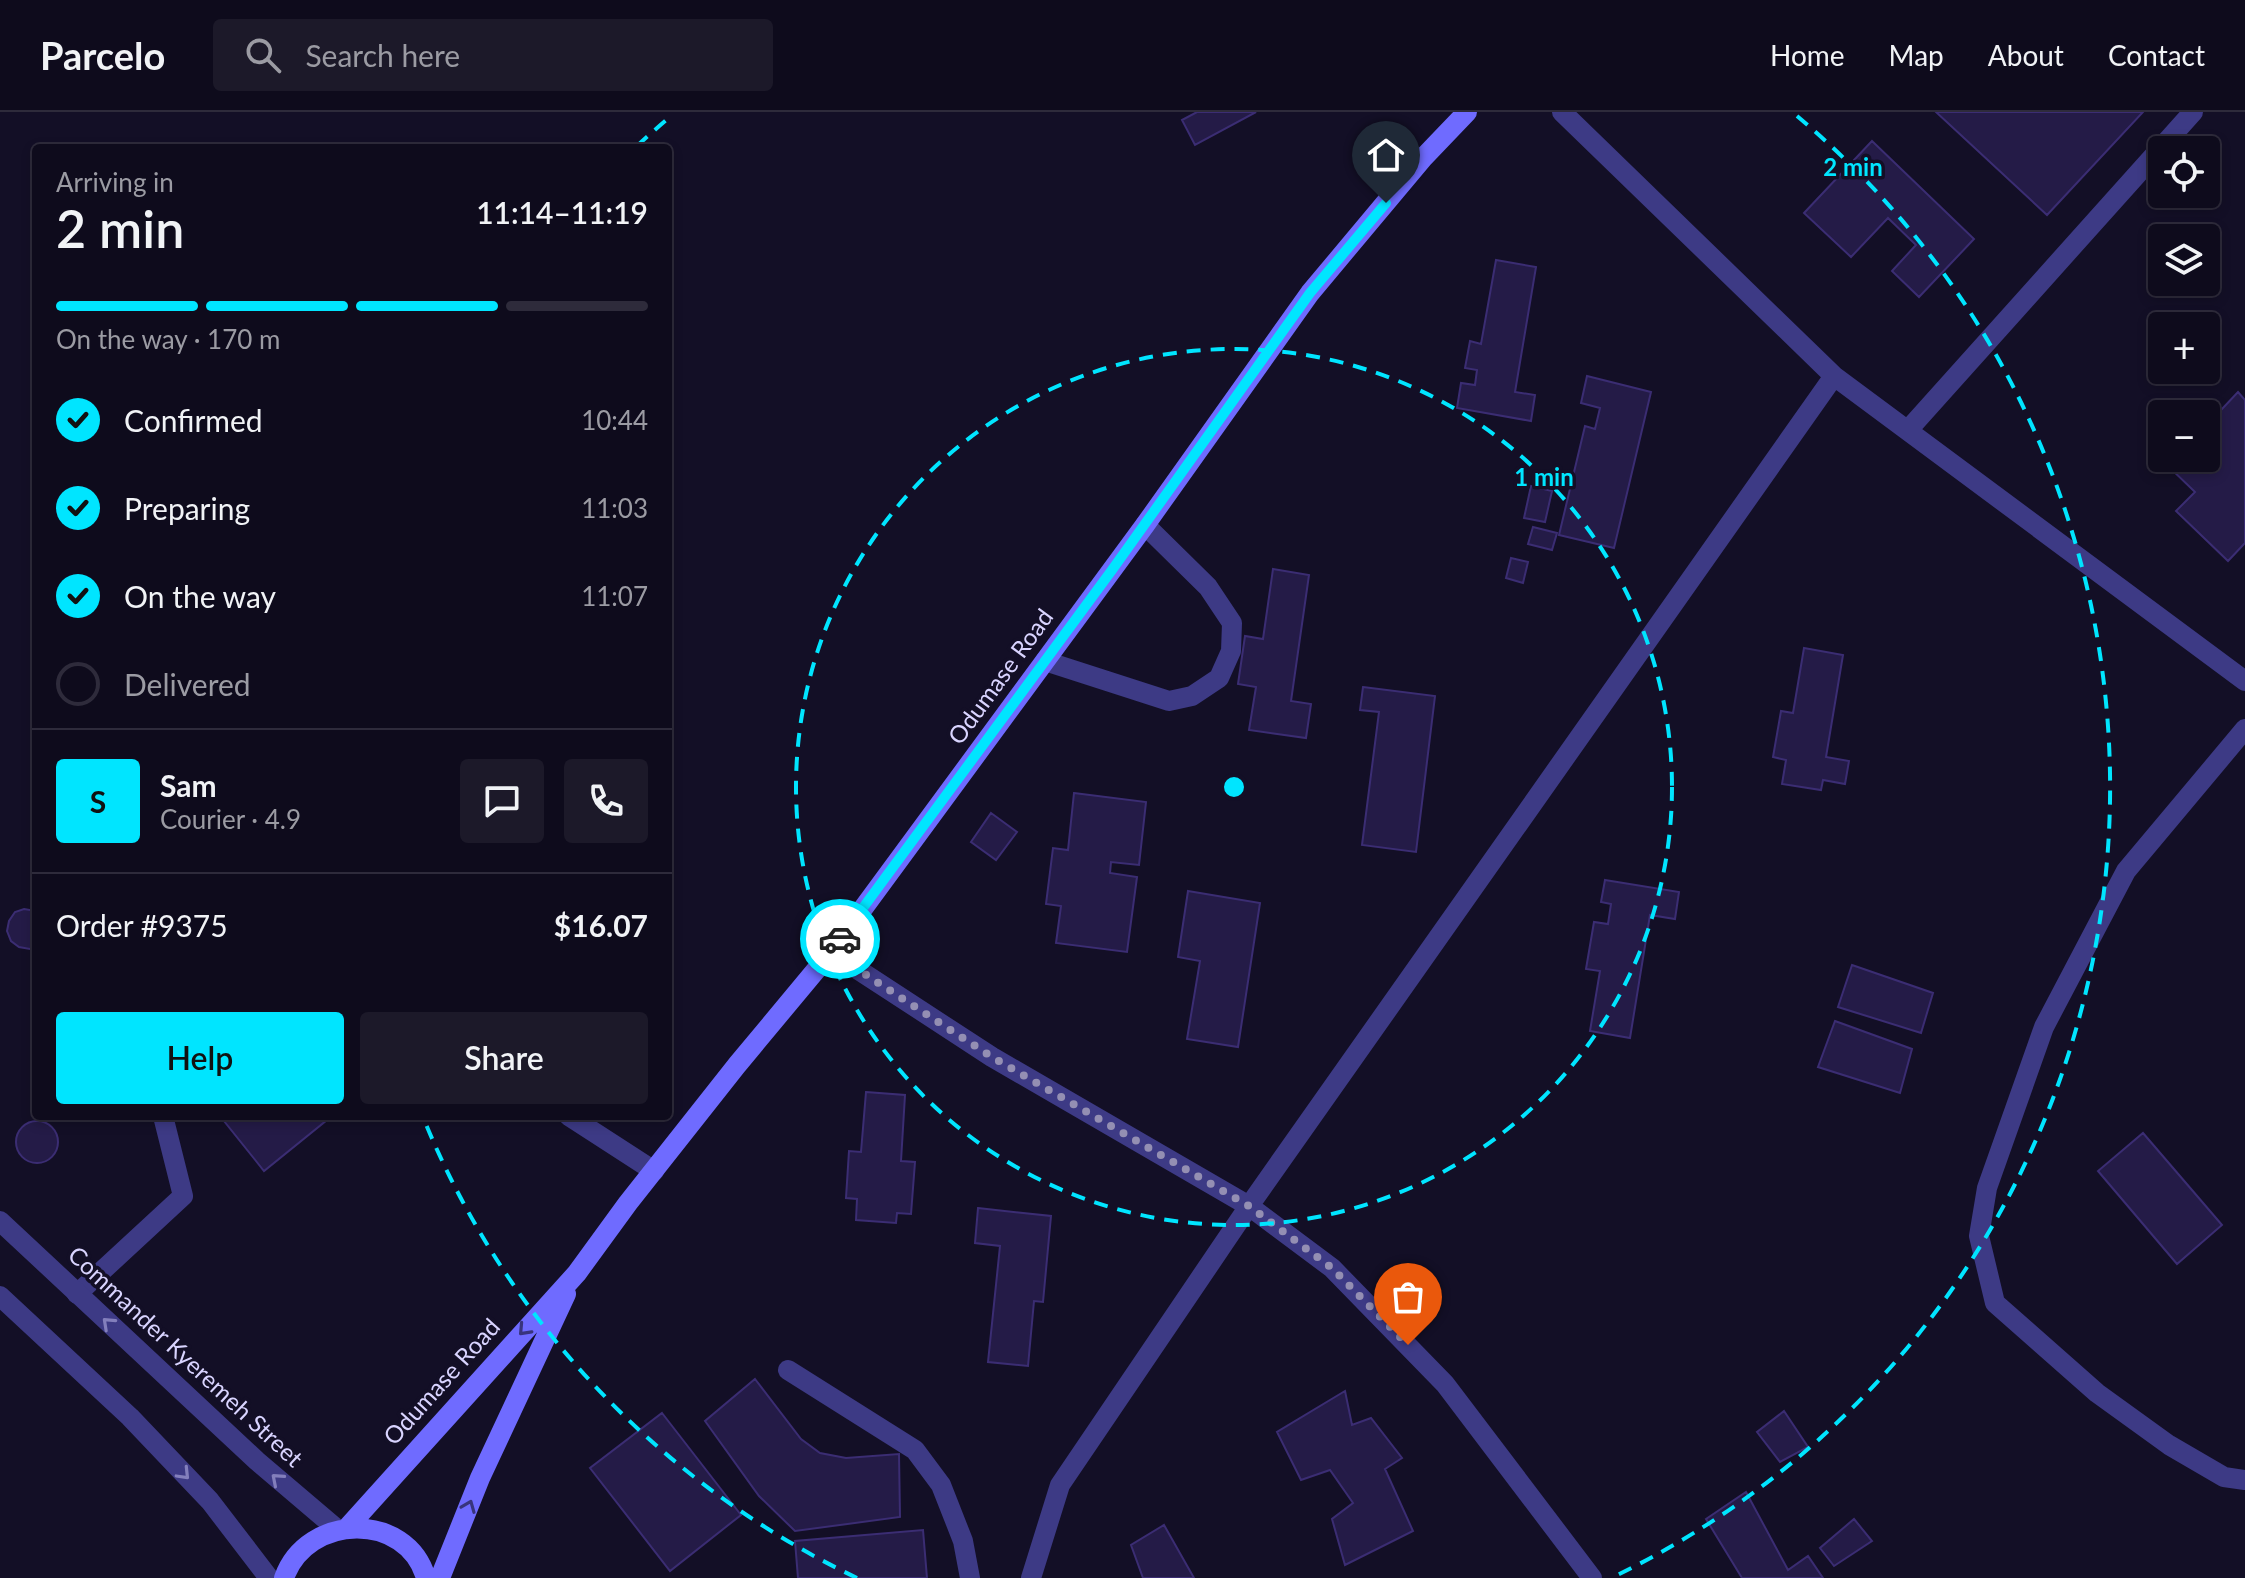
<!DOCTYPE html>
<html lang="en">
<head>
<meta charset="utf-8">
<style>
	body { margin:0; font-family:Lato,sans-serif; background:#1c1929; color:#f1f3f6; height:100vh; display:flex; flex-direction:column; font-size:30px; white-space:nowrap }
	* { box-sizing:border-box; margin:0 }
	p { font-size:26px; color:#9b9ba3 }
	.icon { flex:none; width:44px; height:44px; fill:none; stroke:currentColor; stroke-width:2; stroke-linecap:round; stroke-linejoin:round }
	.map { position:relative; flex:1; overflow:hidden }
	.sheet { position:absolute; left:32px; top:32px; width:640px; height:976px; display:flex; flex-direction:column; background:#0e0b1c; border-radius:8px; box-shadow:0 4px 12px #0003,0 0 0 2px #2e2b3b }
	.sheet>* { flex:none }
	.tools { position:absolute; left:2148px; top:24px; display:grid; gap:16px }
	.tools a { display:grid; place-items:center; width:72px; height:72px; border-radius:8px; background:#0e0b1c; box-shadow:0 4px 12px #0003,0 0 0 2px #2e2b3b; font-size:40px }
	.pin { position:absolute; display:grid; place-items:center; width:68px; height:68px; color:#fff; margin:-82px -34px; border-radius:50% 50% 50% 0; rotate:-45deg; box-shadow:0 0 8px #0007 }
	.pin .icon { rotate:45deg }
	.courier { position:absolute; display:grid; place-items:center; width:80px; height:80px; margin:-40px; border:6px solid #00e5ff; border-radius:50%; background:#fff; color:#222; box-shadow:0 2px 10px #0007 }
	.headline em { font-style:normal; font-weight:600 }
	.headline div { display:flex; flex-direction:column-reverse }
	.headline { display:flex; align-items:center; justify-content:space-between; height:136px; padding:0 24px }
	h1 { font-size:52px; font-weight:600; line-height:60px }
	.bar { display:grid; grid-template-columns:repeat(4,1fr); gap:12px 8px; align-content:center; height:96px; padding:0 24px }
	.bar i { height:10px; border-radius:6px; background:#2e2b3b }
	.bar .current { background:#00e5ff }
	.bar p { grid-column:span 4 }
	.line { display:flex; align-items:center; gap:20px; padding:0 24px; border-top:2px solid #2e2b3b }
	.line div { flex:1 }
	.round { display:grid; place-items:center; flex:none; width:84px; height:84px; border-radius:8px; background:#1c1929 }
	ol { padding:0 24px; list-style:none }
	li { display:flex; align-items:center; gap:24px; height:88px }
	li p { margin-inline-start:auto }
	li .icon { padding:8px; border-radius:50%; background:#00e5ff; color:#111; stroke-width:4 }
	li:last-child { color:#9b9ba3 }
	li i { width:44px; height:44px; border:4px solid #2e2b3b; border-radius:50% }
	.primary-button { display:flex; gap:16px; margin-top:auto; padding:16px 24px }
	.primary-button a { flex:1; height:92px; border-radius:8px; background:#00e5ff; color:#111; font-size:32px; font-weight:600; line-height:92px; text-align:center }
	.primary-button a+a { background:#1c1929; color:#f1f3f6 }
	header { display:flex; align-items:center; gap:48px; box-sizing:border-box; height:112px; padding:0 40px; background:#0e0b1c; border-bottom:2px solid #2e2b3b }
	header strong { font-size:38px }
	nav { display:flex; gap:44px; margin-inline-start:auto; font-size:28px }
	.search { width:560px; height:72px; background:#1c1929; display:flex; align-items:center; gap:20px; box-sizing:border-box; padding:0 28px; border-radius:8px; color:#9b9ba3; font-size:30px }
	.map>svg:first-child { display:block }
	.building { fill:#241b47; stroke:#3b2d73; stroke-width:2 }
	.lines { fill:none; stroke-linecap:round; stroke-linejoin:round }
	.service { stroke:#3d3a85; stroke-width:20 }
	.minor { stroke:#3d3a85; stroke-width:20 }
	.secondary { stroke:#6f6bff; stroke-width:20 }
	.oneway { stroke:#837fbc }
	.oneway2 { stroke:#38347d }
	.done { stroke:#948fb3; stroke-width:8; stroke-dasharray:0 14.4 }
	.route { stroke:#00e5ff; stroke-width:10 }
	.ring { fill:none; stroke:#00e5ff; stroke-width:4; stroke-dasharray:14 10 }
	.labels { text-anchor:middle; stroke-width:7; stroke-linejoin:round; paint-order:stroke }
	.street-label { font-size:24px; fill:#d9d4ff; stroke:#130f26 }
	.centre { fill:#00e5ff; stroke:#130f26; stroke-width:4 }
	.ring-label { font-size:24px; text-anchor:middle; font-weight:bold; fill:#00e5ff; stroke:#130f26; stroke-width:7; stroke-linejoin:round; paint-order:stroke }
</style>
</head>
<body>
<header>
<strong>Parcelo</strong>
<div class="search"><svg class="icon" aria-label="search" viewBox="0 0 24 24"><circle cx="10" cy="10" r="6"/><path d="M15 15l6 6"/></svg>Search here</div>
<nav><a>Home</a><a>Map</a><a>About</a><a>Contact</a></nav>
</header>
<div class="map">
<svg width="2245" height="1466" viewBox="0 0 2245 1466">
	<rect width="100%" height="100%" fill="#130f26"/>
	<path class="building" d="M 1197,0 L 1256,0 L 1195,33 L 1182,8 Z
		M 1936,0 L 2143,0 L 2047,103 Z
		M 1872,29 L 1974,127 L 1919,185 L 1892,159 L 1916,133 L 1888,106 L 1851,145 L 1804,101 Z
		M 1496,148 L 1536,155 L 1515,280 L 1535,283 L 1531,309 L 1457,296 L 1461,271 L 1475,273 L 1477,258 L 1465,256 L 1470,229 L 1481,232 Z
		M 1587,264 L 1651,280 L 1614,436 L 1559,423 L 1585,314 L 1595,317 L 1600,296 L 1581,291 Z
		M 2238,280 L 2245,288 L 2245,431 L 2228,449 L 2176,399 L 2195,380 L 2168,354 L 2175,346 L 2206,346 L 2206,314 Z
		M 1531,374 L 1552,379 L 1545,410 L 1524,406 Z
		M 1533,415 L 1557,421 L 1552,438 L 1528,432 Z
		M 1511,446 L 1528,450 L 1523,471 L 1506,466 Z
		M 1273,457 L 1309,463 L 1291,589 L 1311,592 L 1306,626 L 1249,618 L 1256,575 L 1238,572 L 1245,524 L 1263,527 Z
		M 1804,536 L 1843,543 L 1826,645 L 1849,649 L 1845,672 L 1823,668 L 1821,678 L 1782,672 L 1786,648 L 1773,645 L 1781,599 L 1793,601 Z
		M 1363,575 L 1435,584 L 1416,740 L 1362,733 L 1379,600 L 1360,598 Z
		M 1074,681 L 1146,690 L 1139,753 L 1111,750 L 1110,761 L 1137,765 L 1127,840 L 1056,831 L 1061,794 L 1046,792 L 1053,736 L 1068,738 Z
		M 991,701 L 1017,720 L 996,748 L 971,730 Z
		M 1605,768 L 1679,780 L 1675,807 L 1650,803 L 1630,926 L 1590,919 L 1600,859 L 1586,857 L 1594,810 L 1608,812 L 1611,792 L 1601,790 Z
		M 1188,779 L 1260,791 L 1238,935 L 1187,927 L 1200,849 L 1178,845 Z
		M 24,797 L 36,799 L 36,834 L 30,837 L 19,835 L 11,829 L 7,819 L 9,809 L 15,800 Z
		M 1852,853 L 1933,881 L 1921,921 L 1838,895 Z
		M 1835,909 L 1912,937 L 1900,981 L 1818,955 Z
		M 866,980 L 905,983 L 901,1049 L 915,1050 L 911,1102 L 897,1101 L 896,1111 L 856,1108 L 857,1087 L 846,1086 L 849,1039 L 861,1040 Z
		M 220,1004 L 324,1004 L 327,1008 L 264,1059 Z
		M16 1030a21 21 0 1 1 42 0a21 21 0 1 1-42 0Z
		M 2143,1021 L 2222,1113 L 2177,1152 L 2098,1059 Z
		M 978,1096 L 1051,1104 L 1043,1190 L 1034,1189 L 1028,1254 L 988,1250 L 1000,1134 L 975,1131 Z
		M 755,1267 L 801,1327 L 820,1341 L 846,1346 L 899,1342 L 900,1405 L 795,1419 L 759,1384 L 705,1309 Z
		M 1345,1279 L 1352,1313 L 1371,1306 L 1402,1346 L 1385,1357 L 1413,1419 L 1345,1453 L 1332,1407 L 1353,1391 L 1330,1358 L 1301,1368 L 1277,1320 Z
		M 1784,1299 L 1808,1335 L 1780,1350 L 1757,1320 Z
		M 662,1301 L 741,1403 L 670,1459 L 590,1356 Z
		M 1746,1380 L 1788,1458 L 1808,1444 L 1823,1466 L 1742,1466 L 1706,1407 Z
		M 1854,1407 L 1872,1429 L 1834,1454 L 1820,1436 Z
		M 1164,1413 L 1194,1466 L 1143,1466 L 1131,1433 Z
		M 923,1418 L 927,1466 L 798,1466 L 795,1429 Z"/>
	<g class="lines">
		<path class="service" d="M 1045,549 L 1169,589 L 1192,584 L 1219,566 L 1231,539 L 1232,511 L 1208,475 L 1145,413
			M 569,1004 L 654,1059
			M 77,1182 L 183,1084 L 163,1004
			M 788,1258 L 915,1338 L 941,1373 L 963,1429 L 970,1466"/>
		<path class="minor" d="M 1562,0 L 1834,264 L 2245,569
			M 1908,318 L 2193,0
			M 2245,617 L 2126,759 L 2044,915 L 1987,1076 L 1979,1124 L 1995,1191 L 2097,1281 L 2169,1333 L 2224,1365 L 2245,1368
			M 831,840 L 992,945 L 1249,1094 L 1332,1156 L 1445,1272 L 1592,1466
			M 0,1109 L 257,1349 L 337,1417
			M 0,1184 L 130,1305 L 210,1389 L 269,1466
			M 1031,1466 L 1060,1373 L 1249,1094 L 1834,264"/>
		<path class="secondary" d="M 347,1416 L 577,1161 L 628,1091 L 737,953 L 831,840 L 1145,413 L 1310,181 L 1423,46 L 1467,0
			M 284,1466 C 307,1401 407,1399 426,1466
			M 440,1466 L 480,1366 L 566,1182"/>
	</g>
	<defs><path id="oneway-chevron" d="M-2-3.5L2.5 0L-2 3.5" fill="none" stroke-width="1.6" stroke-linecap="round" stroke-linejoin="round" transform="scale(2)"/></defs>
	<g class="oneway">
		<use href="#oneway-chevron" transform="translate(108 1211) rotate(-137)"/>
		<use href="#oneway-chevron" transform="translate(184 1362) rotate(46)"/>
		<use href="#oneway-chevron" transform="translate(277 1367) rotate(-139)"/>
	</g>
	<g class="oneway2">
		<use href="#oneway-chevron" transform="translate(524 1218) rotate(133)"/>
		<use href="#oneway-chevron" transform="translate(469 1394) rotate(-68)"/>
	</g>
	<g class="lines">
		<path class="done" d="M 840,827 L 831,840 L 992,945 L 1249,1094 L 1332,1156 L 1408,1233"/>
		<path class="route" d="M 840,827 L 1112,458 L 1310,181 L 1386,91"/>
	</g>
	<g class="ring">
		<circle cx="1234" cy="675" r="438"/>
		<path d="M857 1466A876 876 0 0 1 425 1010M637 34A876 876 0 0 1 671 4M1797 4A876 876 0 0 1 1611 1466"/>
	</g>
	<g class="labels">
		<g class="street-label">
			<text transform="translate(1001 565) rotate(-54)" y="8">Odumase Road</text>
			<text transform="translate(185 1245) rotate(43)" y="8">Commander Kyeremeh Street</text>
			<text transform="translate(442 1270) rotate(-48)" y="8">Odumase Road</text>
		</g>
	</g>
	<circle cx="1234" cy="675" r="12" class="centre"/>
	<g class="ring-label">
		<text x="1853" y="64">2 min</text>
		<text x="1544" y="374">1 min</text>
	</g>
</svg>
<div class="tools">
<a><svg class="icon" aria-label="locate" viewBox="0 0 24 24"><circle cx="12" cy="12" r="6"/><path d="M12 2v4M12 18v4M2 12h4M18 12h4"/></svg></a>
<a><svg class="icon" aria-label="layers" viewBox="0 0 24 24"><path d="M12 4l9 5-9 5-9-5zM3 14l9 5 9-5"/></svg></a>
<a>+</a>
<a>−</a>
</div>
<div class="pin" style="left:1408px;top:1233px;background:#ea580c"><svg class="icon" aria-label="bag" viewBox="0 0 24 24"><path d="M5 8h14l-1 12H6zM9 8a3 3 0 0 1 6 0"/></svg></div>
<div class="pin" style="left:1386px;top:91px;background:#1f2937"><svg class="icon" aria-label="home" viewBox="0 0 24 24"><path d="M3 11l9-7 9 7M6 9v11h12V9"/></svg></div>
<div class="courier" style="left:840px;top:827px"><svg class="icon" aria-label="car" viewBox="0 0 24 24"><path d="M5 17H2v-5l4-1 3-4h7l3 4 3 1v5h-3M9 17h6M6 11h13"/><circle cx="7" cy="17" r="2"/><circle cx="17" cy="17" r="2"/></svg></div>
<section class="sheet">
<div class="headline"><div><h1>2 min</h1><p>Arriving in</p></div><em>11:14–11:19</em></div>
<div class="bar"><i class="current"></i><i class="current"></i><i class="current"></i><i></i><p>On the way · 170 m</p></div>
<ol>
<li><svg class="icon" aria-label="check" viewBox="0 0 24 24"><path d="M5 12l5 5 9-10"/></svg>Confirmed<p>10:44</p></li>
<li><svg class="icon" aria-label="check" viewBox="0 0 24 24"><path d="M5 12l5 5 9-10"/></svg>Preparing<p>11:03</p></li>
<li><svg class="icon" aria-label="check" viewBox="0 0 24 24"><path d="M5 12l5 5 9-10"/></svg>On the way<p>11:07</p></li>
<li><i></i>Delivered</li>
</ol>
<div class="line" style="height:144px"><b class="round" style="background:#00e5ff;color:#111">S</b><div><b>Sam</b><p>Courier · 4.9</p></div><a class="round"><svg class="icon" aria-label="chat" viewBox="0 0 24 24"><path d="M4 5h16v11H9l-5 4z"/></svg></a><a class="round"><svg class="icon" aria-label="phone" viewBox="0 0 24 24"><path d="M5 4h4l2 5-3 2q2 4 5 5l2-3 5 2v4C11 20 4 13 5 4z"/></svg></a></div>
<div class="line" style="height:104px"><div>Order #9375</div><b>$16.07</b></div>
<div class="primary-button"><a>Help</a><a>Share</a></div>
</section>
</div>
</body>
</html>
